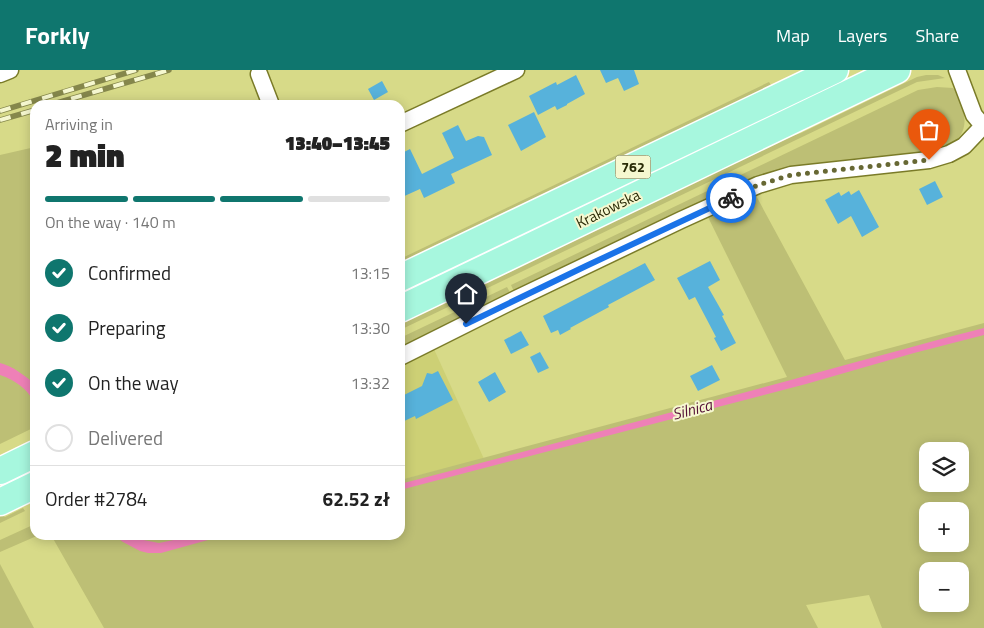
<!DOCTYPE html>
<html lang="en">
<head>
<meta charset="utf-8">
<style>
	body { margin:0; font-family:"Titillium Web",sans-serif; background:#f2f2f2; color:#222; height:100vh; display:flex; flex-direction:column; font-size:19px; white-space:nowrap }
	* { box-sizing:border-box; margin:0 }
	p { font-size:16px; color:#767676 }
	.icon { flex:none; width:28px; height:28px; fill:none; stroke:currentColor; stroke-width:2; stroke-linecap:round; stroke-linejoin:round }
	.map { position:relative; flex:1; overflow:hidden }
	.drawer { position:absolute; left:30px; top:30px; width:375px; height:440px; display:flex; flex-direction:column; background:#fff; border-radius:15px; box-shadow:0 2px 12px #0003 }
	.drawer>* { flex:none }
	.buttons { position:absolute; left:919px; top:372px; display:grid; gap:10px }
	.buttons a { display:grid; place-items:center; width:50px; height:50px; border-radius:10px; background:#fff; box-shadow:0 2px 12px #0003; font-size:25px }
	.pin { position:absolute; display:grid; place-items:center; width:42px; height:42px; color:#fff; margin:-51px -21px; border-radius:50% 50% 50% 0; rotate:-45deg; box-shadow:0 0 5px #0007 }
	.pin .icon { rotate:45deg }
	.courier { position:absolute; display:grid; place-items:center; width:50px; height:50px; margin:-25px; border:4px solid #1a73e8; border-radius:50%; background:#fff; color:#222; box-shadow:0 1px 6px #0007 }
	.overview em { font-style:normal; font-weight:800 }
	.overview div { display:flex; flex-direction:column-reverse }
	.overview { display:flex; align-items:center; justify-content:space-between; height:85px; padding:0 15px }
	h1 { font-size:32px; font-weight:800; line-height:38px }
	.bar { display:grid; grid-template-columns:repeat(4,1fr); gap:8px 5px; align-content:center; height:60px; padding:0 15px }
	.bar i { height:6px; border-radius:4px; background:#e0e0e0 }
	.bar .selected { background:#0f766e }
	.bar p { grid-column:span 4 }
	.line { display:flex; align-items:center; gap:12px; padding:0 15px; border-top:1px solid #e0e0e0 }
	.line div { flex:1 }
	ol { padding:0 15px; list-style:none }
	li { display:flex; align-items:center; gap:15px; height:55px }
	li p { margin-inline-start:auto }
	li .icon { padding:5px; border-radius:50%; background:#0f766e; color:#fff; stroke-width:4 }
	li:last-child { color:#767676 }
	li i { width:28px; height:28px; border:2px solid #e0e0e0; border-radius:50% }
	header { display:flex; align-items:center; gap:30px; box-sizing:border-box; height:70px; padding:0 25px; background:#0f766e; color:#fff }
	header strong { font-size:24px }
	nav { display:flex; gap:28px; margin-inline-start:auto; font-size:18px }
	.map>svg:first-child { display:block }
	.built { fill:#cdd075 }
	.green { fill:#bdbf75; fill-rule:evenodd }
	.water { fill:#ee80b7 }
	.building { fill:#57b2db }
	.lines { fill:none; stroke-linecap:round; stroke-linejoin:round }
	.street-casing { stroke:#7a7b28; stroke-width:19 }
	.primary-casing { stroke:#fff; stroke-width:29 }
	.street { stroke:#fff; stroke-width:16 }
	.primary { stroke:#a7f7de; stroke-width:26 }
	.rail-casing { stroke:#85874b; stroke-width:5.5 }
	.rail { stroke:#f6f8d0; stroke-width:4; stroke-dasharray:11; stroke-linecap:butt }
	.done { stroke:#676834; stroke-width:5; stroke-dasharray:0 9 }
	.route { stroke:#1a73e8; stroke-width:6 }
	.labels { text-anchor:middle; stroke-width:4; stroke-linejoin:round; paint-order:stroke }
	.shield { fill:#f6f8d0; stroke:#676843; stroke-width:1 }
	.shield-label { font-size:14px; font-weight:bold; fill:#2a2b07 }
	.street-label { font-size:15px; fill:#2a2b07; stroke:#f6f8d0 }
	.water-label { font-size:16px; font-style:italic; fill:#541037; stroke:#f6f8d0 }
</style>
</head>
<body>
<header>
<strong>Forkly</strong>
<nav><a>Map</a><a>Layers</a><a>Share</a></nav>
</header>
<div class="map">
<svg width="984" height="558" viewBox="0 0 984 558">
	<rect width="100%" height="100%" fill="#d7da88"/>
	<path class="built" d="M 433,277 L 484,389 L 400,410 L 400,293 Z"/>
	<path class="green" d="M 926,5 L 938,5 L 945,8 L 917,12 L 400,260 L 400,249 L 751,81 L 801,63 L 917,7 Z
		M 769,12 L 771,15 L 735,37 L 400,199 L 400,189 Z
		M 937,17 L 953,18 L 955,20 C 967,47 971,60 947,80 L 797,99 L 516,226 L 511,215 L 918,20 Z
		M 35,77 L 35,357 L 0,374 L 0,85 Z
		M 753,120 L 845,290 L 984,253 L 984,558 L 882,558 L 869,525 L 806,535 L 818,558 L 104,558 L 51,465 L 400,465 L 400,410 L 787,307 L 706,143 ZM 928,381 L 960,381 L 960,414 L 928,414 ZM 928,441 L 960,441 L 960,474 L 928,474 ZM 928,501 L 960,501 L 960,534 L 928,534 Z
		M 507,217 L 513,228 L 430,267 L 424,265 L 406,274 L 400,272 L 400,268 Z
		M 23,438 L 25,441 L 0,453 L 0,444 L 5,447 Z
		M 35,454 L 35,465 L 39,465 L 0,482 L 0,470 Z
		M 0,494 L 34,558 L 0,558 Z"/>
	<path class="water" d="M 984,258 L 984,265 L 914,283 L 806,314 L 400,420 L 400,414 C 539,378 678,341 816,303 C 872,288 928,272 984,258 Z
		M 0,293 C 13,296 25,306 35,314 L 35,334 C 28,319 15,310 0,305 Z
		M 113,465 L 132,465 L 138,469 L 159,473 L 198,465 L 226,465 L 161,483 L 148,483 L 140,481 L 123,472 Z"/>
	<path class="building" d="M 600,0 L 634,0 L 639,14 L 624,21 L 618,8 L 606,13 Z
		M 576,5 L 585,24 L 567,34 L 567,35 L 557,40 L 555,36 L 538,45 L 529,26 L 556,12 L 557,15 Z
		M 382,11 L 388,22 L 374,30 L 368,19 Z
		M 534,42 L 546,67 L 521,81 L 508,55 Z
		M 458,55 L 466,71 L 478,66 L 484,67 L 492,85 L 451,104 L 455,113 L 424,128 L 420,119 L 400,128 L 400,84 L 410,79 L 422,104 L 454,88 L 442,63 Z
		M 935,111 L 943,127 L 927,135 L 919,119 Z
		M 859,120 L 879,157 L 862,167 L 851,146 L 838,154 L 825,130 L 839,122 L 841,126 L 849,121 L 851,125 Z
		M 710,191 L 720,210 L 708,217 L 724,245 L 722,246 L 736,273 L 721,281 L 714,268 L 716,267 L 695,227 L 689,230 L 677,208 Z
		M 645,193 L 655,210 L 608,235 L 609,237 L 570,258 L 571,259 L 560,265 L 558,260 L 551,263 L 543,246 Z
		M 521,261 L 529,275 L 511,284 L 504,270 Z
		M 540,282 L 549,298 L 538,303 L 530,287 Z
		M 712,295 L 720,310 L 698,321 L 690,306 Z
		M 438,301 L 453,330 L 416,349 L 415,346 L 400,353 L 400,327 L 422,316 L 427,303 L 432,304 Z
		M 495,302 L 506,322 L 489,332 L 478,312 Z"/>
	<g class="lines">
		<g class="street-casing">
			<path id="street" d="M 957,0 L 974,45 L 984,57
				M 0,4 L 10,0
				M 259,4 L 271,35
				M 400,54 L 516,0
				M 400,287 L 516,229 L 681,150 L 758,115 L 791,105 L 929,90 L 949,84 L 964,76 L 983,56"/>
		</g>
		<g class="primary-casing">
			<path id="primary" d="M 400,208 L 835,0
				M 400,239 L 897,0
				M 0,401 L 35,384
				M 0,432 L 35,415"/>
		</g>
		<use href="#street" class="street"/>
		<use href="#primary" class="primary"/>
		<g class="rail-casing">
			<path id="rail" d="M 50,35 L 169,0
				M 0,41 L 136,0
				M 0,50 L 35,40"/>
		</g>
		<use href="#rail" class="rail"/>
	</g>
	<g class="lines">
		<path class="done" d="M 731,128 L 758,115 L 791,105 L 929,90"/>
		<path class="route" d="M 466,254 L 586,196 L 731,128"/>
	</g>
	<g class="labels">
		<rect class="shield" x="615.5" y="85.5" width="35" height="23" rx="4"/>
		<g class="shield-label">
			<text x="633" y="102">762</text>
		</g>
		<g class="street-label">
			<text transform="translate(608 139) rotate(-26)" y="5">Krakowska</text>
		</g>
		<g class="water-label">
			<text transform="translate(692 339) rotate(-15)" y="6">Silnica</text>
		</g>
	</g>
</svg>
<div class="buttons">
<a><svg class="icon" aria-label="layers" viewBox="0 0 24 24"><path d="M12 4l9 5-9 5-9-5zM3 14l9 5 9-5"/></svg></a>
<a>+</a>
<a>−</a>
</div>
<div class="pin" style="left:929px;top:90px;background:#ea580c"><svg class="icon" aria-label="bag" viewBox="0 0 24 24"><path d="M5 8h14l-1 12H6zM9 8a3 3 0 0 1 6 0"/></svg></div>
<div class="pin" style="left:466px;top:254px;background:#1f2937"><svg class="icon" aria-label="home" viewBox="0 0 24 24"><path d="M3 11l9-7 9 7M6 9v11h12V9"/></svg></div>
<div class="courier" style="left:731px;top:128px"><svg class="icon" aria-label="bike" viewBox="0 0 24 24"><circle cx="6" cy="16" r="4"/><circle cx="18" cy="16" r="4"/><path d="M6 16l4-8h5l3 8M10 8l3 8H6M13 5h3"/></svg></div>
<section class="drawer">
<div class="overview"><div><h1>2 min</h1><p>Arriving in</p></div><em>13:40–13:45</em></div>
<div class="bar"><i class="selected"></i><i class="selected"></i><i class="selected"></i><i></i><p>On the way · 140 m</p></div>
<ol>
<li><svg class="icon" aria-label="check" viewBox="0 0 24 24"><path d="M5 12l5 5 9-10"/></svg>Confirmed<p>13:15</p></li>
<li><svg class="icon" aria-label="check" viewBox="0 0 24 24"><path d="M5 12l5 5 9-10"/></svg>Preparing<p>13:30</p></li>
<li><svg class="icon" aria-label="check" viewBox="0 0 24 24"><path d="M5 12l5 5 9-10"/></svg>On the way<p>13:32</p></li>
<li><i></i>Delivered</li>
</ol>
<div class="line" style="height:65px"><div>Order #2784</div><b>62.52 zł</b></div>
</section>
</div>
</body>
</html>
